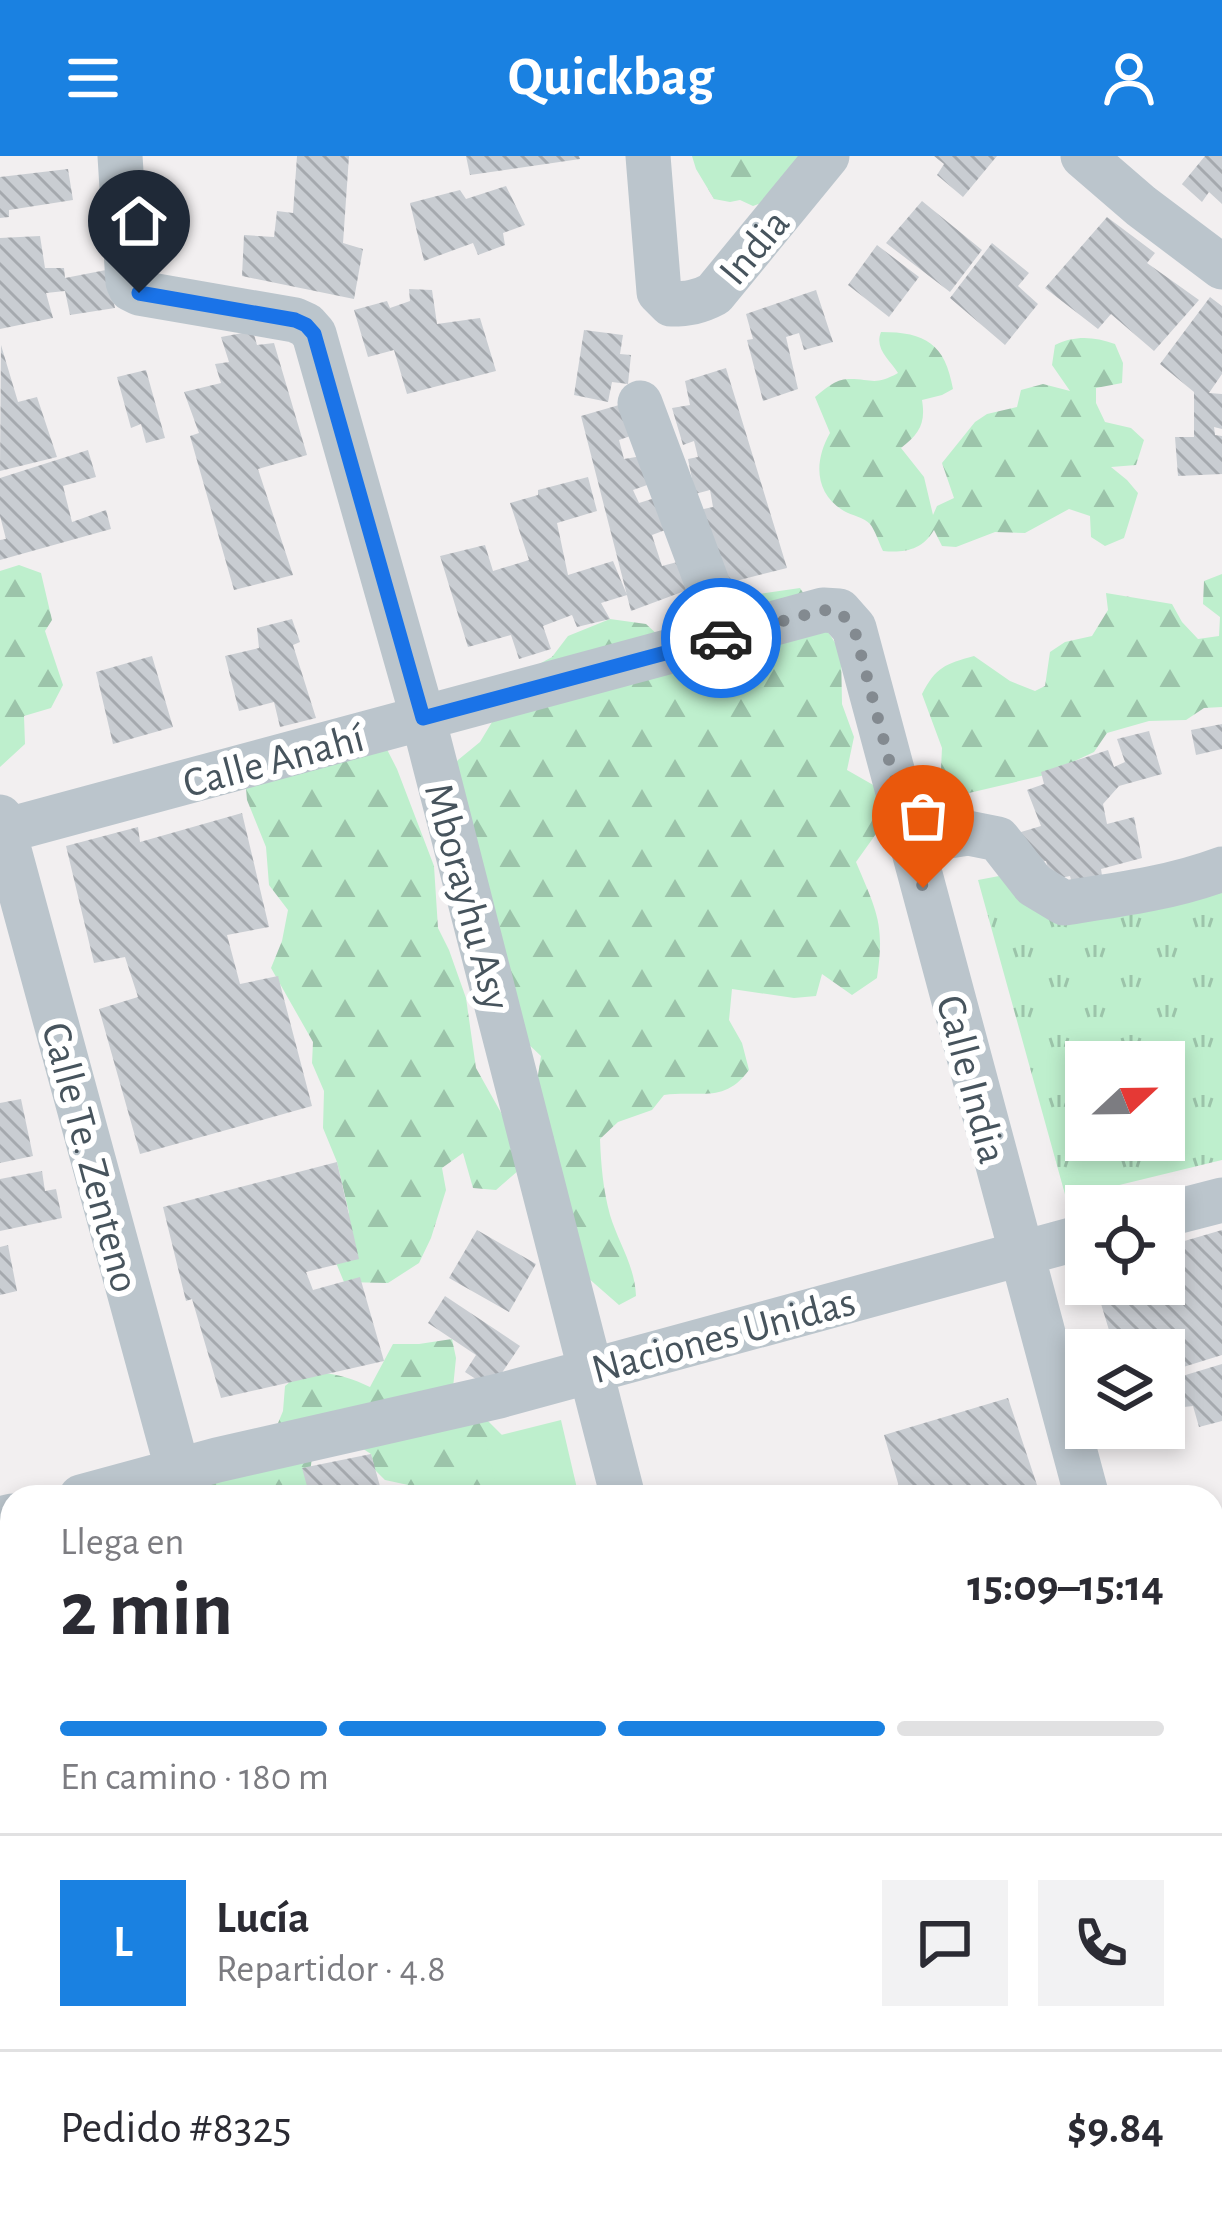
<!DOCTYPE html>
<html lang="es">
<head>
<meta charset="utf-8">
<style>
	body { margin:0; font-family:"Alegreya Sans",sans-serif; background:#f2f2f3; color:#2b2b33; height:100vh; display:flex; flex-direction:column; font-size:45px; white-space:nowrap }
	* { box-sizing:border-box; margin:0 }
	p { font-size:39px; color:#7c7c81 }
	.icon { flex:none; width:66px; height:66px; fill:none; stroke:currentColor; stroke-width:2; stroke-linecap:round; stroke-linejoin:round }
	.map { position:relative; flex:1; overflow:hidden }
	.panel { position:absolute; left:0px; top:1329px; width:1224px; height:747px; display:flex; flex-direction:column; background:#fff; border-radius:36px 36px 0 0; box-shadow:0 6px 18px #0003 }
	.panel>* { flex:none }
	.needle { width:78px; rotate:68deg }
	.fabs { position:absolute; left:1065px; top:885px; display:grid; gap:24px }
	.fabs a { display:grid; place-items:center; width:120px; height:120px; border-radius:0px; background:#fff; box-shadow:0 6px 18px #0003; font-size:60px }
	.pin { position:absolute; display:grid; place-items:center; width:102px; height:102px; color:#fff; margin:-123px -51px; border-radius:50% 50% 50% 0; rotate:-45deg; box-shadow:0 0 12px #0007 }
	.pin .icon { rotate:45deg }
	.courier { position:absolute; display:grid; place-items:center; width:120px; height:120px; margin:-60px; border:9px solid #1a73e8; border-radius:50%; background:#fff; color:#222; box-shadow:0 3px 15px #0007 }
	.summary em { font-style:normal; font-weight:700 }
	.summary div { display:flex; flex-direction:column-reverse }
	.summary { display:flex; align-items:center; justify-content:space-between; height:204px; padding:0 60px }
	h1 { font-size:78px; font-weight:700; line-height:90px }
	.bar { display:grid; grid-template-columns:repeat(4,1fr); gap:18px 12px; align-content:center; height:144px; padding:0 60px }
	.bar i { height:15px; border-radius:9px; background:#e1e1e2 }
	.bar .active { background:#1a81e1 }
	.bar p { grid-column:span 4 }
	.line { display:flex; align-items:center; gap:30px; padding:0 60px; border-top:3px solid #e1e1e2 }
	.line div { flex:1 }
	.round { display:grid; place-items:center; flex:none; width:126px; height:126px; border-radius:0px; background:#f2f2f3 }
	header { display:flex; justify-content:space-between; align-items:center; height:156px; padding:0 60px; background:#1a81e1; color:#fff; font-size:54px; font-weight:700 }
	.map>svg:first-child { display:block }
	.grass { fill:url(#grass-tufts); fill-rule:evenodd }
	.forest { fill:url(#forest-firs) }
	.park { fill:#beefcd }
	.building { fill:url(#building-back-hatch) }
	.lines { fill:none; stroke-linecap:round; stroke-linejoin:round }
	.minor { stroke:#bbc5cc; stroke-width:45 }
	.done { stroke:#838a90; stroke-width:12; stroke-dasharray:0 21.6 }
	.route { stroke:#1a73e8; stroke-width:15 }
	.labels { text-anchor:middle; stroke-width:12; stroke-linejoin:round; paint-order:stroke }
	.street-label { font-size:42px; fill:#47545d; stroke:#fff }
</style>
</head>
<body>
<header><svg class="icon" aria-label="menu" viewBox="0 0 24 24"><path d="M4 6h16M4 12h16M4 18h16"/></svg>Quickbag<svg class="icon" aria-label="person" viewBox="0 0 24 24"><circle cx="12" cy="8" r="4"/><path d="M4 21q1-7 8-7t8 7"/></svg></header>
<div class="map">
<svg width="1222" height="2075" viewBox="0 0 1222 2075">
	<defs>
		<pattern id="grass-tufts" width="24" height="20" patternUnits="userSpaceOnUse" patternTransform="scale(3)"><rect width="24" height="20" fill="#beefcd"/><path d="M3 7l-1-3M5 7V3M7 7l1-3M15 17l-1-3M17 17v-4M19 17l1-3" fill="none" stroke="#9cc4aa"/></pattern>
		<pattern id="forest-firs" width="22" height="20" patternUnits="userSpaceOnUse" patternTransform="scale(3)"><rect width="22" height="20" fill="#beefcd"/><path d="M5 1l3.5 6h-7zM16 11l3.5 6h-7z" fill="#9cc4aa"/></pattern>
		<pattern id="building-back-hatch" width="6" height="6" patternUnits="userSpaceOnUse" patternTransform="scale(3)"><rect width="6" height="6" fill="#c9cdd2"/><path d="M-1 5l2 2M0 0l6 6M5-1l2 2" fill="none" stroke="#a5a9ae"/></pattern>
	</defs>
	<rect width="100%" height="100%" fill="#f2eff0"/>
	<path class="grass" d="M 1015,717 L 1023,738 L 1222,724 L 1222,1004 L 1066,1042 L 978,724 ZM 1086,906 L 1164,906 L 1164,984 L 1086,984 Z"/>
	<path class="forest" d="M 692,0 L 803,0 L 764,46 L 753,50 L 740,44 L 730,46 L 714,43 L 696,13 Z
		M 881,176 C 926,176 945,188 953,233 L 942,239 L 922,244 C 926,268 919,278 901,292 L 924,321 L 933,359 L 937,350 L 954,342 L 942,307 L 975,266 L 987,258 L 1017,251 L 1021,234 L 1043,228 L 1070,235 L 1052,209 L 1055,189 C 1076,179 1094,181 1115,188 L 1123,207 L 1122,227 L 1096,232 L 1096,247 L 1105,266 L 1131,272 L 1144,284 L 1136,309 L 1111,311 L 1127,324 L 1138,337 L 1124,382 L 1105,390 L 1091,381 L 1090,360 L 1069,353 L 1025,377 L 995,376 L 956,391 L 942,390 L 934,374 C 922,394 905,397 883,395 C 879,387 875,374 870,368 C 865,362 851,359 844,355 C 814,337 814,305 830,277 L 815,241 C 825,233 836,222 850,223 C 872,223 875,230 898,217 C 890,204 874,193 881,176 Z
		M 19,409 L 41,417 L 52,464 L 45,475 L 63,529 L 51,552 L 24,560 L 25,588 L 0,611 L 0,415 Z
		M 1222,418 L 1222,551 L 1204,552 L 1186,564 L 1149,565 L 1107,577 L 1094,596 L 1045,619 L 969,637 L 951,633 L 941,613 L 942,592 L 922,538 C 936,511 945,508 974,500 L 1010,525 L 1035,535 L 1045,530 L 1050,496 L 1065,486 L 1092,480 L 1108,454 L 1106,437 L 1172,448 L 1182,466 L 1198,483 L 1219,480 L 1220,461 L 1203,448 L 1204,425 Z
		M 800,432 L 841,496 L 842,548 L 854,581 L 847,614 L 875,630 L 883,668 L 856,706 C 877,756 885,768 877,822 L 852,839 L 822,818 L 816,840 L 794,842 L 732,833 L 729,864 L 742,887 L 749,914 C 724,948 701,934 664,939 L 652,954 L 618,966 L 600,983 C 601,1009 603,1033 610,1059 C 618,1086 635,1110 636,1140 L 619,1149 L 587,1121 L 535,938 L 541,900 L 525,885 L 447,620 L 458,604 L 480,586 L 521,518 L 552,501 L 568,480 L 610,463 L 646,468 L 674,494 L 725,452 L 759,438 Z
		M 372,564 L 397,613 L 434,710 L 438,772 L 449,794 L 466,842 L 476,912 L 504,962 L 519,1014 L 496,1034 L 473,1032 L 463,997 L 442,1012 L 446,1034 L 431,1082 L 419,1107 L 388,1127 L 344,1126 L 324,1078 L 349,1057 L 337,1006 L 323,972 L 324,935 L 312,907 L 313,886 L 271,812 L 282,785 L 288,754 L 269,729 L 266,691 L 247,644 L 244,610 Z
		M 452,1183 L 456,1202 L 451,1252 L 487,1264 L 502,1279 L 523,1341 L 440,1341 L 422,1332 L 385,1324 L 375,1314 L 371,1298 L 348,1283 L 313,1293 L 308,1333 L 296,1341 L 284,1336 L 257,1341 L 208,1341 L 217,1304 L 276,1272 L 283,1255 L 285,1230 C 310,1208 342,1218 370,1231 L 393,1188 L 419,1188 Z
		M 12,1648 L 12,1982 C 0,1956 0,1949 8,1921 L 0,1903 L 0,1664 Z
		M 12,2032 L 12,2064 L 92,2064 L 90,2075 L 22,2075 L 0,2060 L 0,2038 Z"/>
	<path class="park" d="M 561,1264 L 579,1341 L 499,1341 L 485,1283 Z"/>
	<path class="building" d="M 297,0 L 349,0 L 343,87 L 363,93 L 354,143 L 242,120 L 244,79 L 274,81 L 277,55 L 293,57 Z
		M 466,0 L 579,0 L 580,3 L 470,19 Z
		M 934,0 L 997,0 L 963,41 L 937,19 L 944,8 Z
		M 1205,0 L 1222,0 L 1222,48 L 1209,36 L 1202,46 L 1182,28 Z
		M 68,13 L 73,44 L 9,54 L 9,61 L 0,62 L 0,21 Z
		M 506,30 L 525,69 L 503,77 L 505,89 L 478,99 L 473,87 L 424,105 L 410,47 L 460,34 L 466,43 Z
		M 922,45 L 982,94 L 950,136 L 886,87 Z
		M 1107,61 L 1155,97 L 1147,107 L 1199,144 L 1154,195 L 1111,158 L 1098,173 L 1045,132 Z
		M 40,80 L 45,112 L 64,112 L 65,122 L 106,114 L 115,152 L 70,159 L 65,135 L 46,137 L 53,162 L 0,173 L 0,82 Z
		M 992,87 L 1029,117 L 1018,130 L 1038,148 L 1005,189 L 950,142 Z
		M 877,89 L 919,121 L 889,161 L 848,129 Z
		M 409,133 L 432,134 L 437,168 L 480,162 L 496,215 L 407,238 L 394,194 L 368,201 L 354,154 L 387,145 L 390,152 L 410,145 Z
		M 816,134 L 833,186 L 804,194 L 799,177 L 786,181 L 798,233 L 763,245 L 747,184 L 753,183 L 746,158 Z
		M 1210,141 L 1222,150 L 1222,218 L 1209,237 L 1222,238 L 1222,273 L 1214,271 L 1215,279 L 1222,280 L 1222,318 L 1178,320 L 1175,281 L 1194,281 L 1194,236 L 1160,208 Z
		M 584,174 L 623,179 L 620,198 L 631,199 L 628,228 L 612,226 L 608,246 L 574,239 Z
		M 253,175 L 257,189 L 274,187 L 307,299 L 258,313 L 293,419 L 234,434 L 190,280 L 199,277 L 184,236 L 221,227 L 215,208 L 229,206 L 221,181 Z
		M 1,189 L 18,246 L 37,241 L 57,301 L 0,315 Z
		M 726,212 L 787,412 L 720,429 L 699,354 L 713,351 L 710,334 L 695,338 L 688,303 L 698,301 L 694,285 L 683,289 L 672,252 L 690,249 L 685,225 Z
		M 146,214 L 165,282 L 146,287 L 141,268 L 131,272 L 117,221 Z
		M 626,247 L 636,278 L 619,284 L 624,303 L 642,300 L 650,328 L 633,334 L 639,347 L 658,341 L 668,373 L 652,379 L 662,410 L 685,404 L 690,433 L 631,455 L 581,260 Z
		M 88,294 L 96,321 L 63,330 L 72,366 L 106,354 L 111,373 L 0,404 L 0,384 L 6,383 L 0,360 L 0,322 Z
		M 588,321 L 597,355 L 557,367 L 568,419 L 613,405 L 627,439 L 601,447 L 610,463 L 577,471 L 572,459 L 543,470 L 551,493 L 519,503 L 511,479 L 468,491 L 440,400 L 485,389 L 493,415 L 529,404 L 510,347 L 538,339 L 538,334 Z
		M 292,463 L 300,486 L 293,489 L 316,562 L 280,571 L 274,546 L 239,555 L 225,500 L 259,492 L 257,472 Z
		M 152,500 L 173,571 L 113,588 L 96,516 Z
		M 1222,568 L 1222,593 L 1196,599 L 1191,574 Z
		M 1149,575 L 1162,618 L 1119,630 L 1103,648 L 1107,668 L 1134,661 L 1142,702 L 1101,713 L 1104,733 L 1076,741 L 1070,720 L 1051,724 L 1046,705 L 1021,710 L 1011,679 L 1041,670 L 1027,634 L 1044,628 L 1041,616 L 1108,594 L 1114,611 L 1125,606 L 1117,583 Z
		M 242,657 L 269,771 L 227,779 L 240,828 L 278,820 L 312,950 L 140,998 L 99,853 L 138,841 L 125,801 L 94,807 L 66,690 L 138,671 L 140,686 Z
		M 21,943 L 33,1000 L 0,1007 L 0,947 Z
		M 337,1006 L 359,1103 L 306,1116 L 313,1134 L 360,1121 L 384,1205 L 221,1242 L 192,1143 L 186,1145 L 163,1051 Z
		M 42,1015 L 45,1035 L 56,1033 L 62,1062 L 0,1075 L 0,1023 Z
		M 477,1074 L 536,1108 L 509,1156 L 449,1122 Z
		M 1222,1074 L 1222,1199 L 1164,1217 L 1164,1194 L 1115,1194 L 1095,1128 L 1164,1128 L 1164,1091 Z
		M 8,1089 L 17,1135 L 0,1139 L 0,1091 Z
		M 445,1140 L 520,1190 L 491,1233 L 465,1216 L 476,1199 L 428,1167 Z
		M 1222,1208 L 1222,1265 L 1199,1271 L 1193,1250 L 1184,1251 L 1179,1221 Z
		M 1008,1242 L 1041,1341 L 902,1341 L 884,1279 Z
		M 371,1298 L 383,1341 L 310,1341 L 302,1312 Z
		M 1222,1370 L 1222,1509 L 1220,1509 L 1212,1475 L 1212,1372 Z
		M 188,2064 L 266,2064 L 265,2075 L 187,2075 Z
		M 939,2064 L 983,2064 L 982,2075 L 913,2075 L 913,2068 L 938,2070 Z
		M 1014,2064 L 1059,2064 L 1057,2075 L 1012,2075 Z"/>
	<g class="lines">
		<path class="minor" d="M 120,0 L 128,126 L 131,133 L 139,137 L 295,164 L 306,169 L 314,178 L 423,562 L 623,1341
			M 648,0 L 659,136 L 671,148 C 688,148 699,146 714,138 L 827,0
			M 1083,0 L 1141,50 L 1222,111
			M 640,247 L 712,440 L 721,482
			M 0,661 L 185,1341
			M 0,676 L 823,454 L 839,455 L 854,472 L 1087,1341
			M 911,686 L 968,677 L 998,683 L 1034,729 L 1064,747 C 1117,739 1171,732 1222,713
			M 1164,1059 L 1222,1044
			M 81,1341 L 217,1304 L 499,1240 L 1086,1080
			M 0,1363 L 12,1360
			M 1212,1667 L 1222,1675
			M 1212,1955 L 1222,1957
			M 130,2075 L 131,2064
			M 555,2075 L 556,2064"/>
	</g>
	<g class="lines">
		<path class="done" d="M 721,482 L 823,454 L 839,455 L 854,472 L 923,732"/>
		<path class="route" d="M 139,137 L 295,164 L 306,169 L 314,178 L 423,562 L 721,482"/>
	</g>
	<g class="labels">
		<g class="street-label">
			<text transform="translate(753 90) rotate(-50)" y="15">India</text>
			<text transform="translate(273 603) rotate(-15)" y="15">Calle Anahí</text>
			<text transform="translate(469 740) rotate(75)" y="15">Mborayhu Asy</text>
			<text transform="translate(973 923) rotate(75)" y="15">Calle India</text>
			<text transform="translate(92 1001) rotate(75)" y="15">Calle Te. Zenteno</text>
			<text transform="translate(723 1178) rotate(-15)" y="15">Naciones Unidas</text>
		</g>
	</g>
</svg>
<div class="fabs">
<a><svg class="needle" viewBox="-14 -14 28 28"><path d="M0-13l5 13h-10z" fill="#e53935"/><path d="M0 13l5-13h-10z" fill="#7c7c81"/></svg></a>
<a><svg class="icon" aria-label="locate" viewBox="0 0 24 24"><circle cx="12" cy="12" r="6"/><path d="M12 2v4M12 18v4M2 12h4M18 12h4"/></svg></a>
<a><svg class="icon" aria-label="layers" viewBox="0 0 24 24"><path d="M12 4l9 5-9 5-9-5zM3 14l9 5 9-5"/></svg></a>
</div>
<div class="pin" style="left:923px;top:732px;background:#ea580c"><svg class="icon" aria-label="bag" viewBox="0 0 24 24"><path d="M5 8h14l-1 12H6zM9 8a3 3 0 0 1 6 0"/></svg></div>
<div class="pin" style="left:139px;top:137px;background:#1f2937"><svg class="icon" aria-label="home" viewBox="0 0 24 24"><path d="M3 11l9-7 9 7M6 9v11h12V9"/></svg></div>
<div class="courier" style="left:721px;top:482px"><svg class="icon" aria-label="car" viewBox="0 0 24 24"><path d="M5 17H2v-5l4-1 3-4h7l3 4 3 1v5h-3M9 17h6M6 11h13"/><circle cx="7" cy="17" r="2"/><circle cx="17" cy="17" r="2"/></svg></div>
<section class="panel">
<div class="summary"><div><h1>2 min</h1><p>Llega en</p></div><em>15:09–15:14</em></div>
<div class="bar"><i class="active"></i><i class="active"></i><i class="active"></i><i></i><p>En camino · 180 m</p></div>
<div class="line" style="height:216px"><b class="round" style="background:#1a81e1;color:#fff">L</b><div><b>Lucía</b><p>Repartidor · 4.8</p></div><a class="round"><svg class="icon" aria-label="chat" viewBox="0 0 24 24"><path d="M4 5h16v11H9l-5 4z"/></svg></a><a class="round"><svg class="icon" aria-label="phone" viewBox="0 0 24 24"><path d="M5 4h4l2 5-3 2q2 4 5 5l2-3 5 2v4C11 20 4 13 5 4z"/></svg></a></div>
<div class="line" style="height:156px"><div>Pedido #8325</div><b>$9.84</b></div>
</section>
</div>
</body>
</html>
